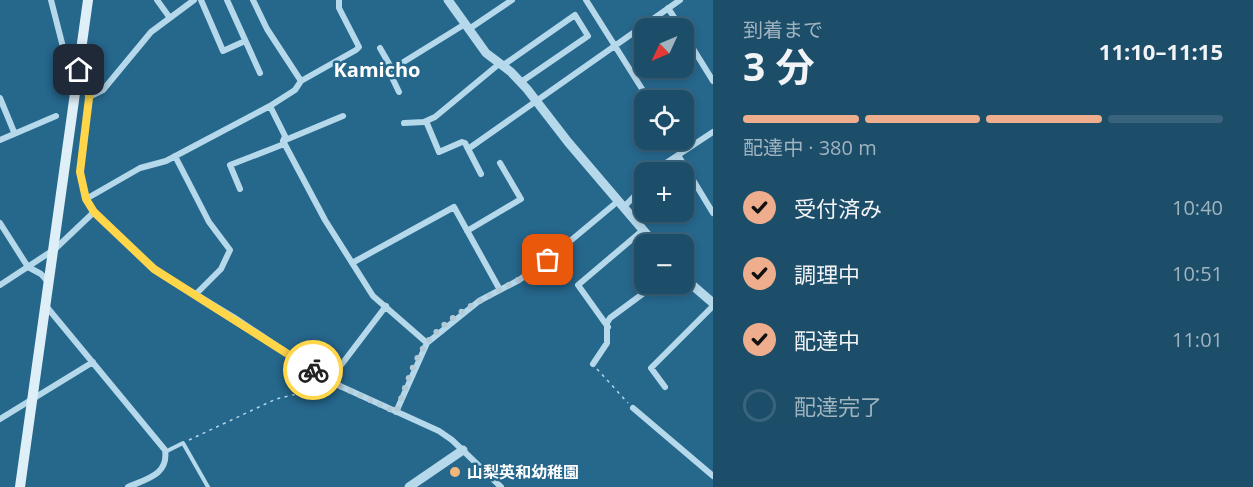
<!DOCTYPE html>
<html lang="ja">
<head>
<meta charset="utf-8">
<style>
	body { margin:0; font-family:"Open Sans","Noto Sans JP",sans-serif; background:#295771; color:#f1f3f6; height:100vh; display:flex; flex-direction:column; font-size:22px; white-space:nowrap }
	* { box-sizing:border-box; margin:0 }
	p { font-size:20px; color:#a0b4c0 }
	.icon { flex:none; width:33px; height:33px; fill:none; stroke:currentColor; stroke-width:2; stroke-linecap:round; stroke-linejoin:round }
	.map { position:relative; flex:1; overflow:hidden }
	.drawer { display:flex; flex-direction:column; background:#1c4d69; width:540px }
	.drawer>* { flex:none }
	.needle { width:39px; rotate:226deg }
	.buttons { position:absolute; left:634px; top:18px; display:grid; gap:12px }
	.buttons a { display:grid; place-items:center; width:60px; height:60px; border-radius:12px; background:#1c4d69; box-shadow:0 3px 9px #0003,0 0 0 2px #3a647d; font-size:30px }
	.pin { position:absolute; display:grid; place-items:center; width:51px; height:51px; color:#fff; margin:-26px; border-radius:12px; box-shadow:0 3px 9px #0006 }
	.courier { position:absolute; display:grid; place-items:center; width:60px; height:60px; margin:-30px; border:4px solid #ffd54a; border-radius:50%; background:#fff; color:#222; box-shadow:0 2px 8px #0007 }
	.overview em { font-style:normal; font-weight:700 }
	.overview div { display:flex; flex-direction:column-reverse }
	.overview { display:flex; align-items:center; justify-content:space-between; height:102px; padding:0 30px }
	h1 { font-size:39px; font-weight:700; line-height:45px }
	.bar { display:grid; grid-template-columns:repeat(4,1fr); gap:9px 6px; align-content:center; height:72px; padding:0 30px }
	.bar i { height:8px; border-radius:4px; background:#3a647d }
	.bar .selected { background:#eead8d }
	.bar p { grid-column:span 4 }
	ol { padding:0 30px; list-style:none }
	li { display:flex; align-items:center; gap:18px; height:66px }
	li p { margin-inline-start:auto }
	li .icon { padding:6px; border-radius:50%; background:#eead8d; color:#111; stroke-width:4 }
	li:last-child { color:#a0b4c0 }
	li i { width:33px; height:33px; border:3px solid #3a647d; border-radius:50% }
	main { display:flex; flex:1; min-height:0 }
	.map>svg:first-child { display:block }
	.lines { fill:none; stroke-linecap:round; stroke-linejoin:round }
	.path { stroke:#b5d8ea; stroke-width:1.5; stroke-dasharray:3 4.5; stroke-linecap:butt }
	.service { stroke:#b5d8ea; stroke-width:4 }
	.minor { stroke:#b5d8ea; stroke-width:6 }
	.tertiary { stroke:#b5d8ea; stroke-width:9 }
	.secondary { stroke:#dfeff8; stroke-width:10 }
	.done { stroke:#b3cad7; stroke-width:6; stroke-dasharray:0 10.8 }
	.route { stroke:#ffd54a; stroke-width:8 }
	.poi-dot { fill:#f3b77a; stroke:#26678c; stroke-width:2 }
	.labels { text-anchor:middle; stroke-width:5; stroke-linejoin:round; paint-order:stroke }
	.poi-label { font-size:16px; font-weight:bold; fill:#fff; stroke:#26678c; text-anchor:start }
	.quarter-label { font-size:20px; font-weight:bold; fill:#fff; stroke:#26678c }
</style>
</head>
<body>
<main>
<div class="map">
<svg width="713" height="487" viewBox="0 0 713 487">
	<rect width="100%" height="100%" fill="#26678c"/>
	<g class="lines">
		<path class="path" d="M 597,369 L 628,403
			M 189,440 L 276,399 L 313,390 L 322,385"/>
		<path class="service" d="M 165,452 L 183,443 L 208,487"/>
		<path class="minor" d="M 51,0 L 65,55 L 88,83 L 89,97 L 80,172 L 86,199 L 94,212 L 154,269 L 235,318 L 329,381 L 439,431 L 452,440 L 501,487
			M 157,0 L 170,18
			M 201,0 L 223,51 L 245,41
			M 227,0 L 260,73
			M 253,0 L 267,29 L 301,81
			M 586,0 L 649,100
			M 668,8 L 681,28
			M 469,29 L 512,0
			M 684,34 L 713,81
			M 380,48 L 392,69
			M 502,66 L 575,15 L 588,36 L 521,82
			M 399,92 L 389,71 L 465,24
			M 89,97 L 103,90 L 151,32 L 194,0
			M 0,98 L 14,132
			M 270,106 L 285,136 L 283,141 L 325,220 L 373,296 L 427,343
			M 426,121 L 439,152 L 462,142 L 465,143 L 481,174
			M 404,123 L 424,122 L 435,117 L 499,64
			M 0,140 L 56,116
			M 673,140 L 681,152
			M 283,141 L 343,116
			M 468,149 L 680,0
			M 678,155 L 713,213
			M 175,156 L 209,222 L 230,250 L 221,269 L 196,294
			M 657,172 L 666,163 L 713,132
			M 240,189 L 230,165 L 284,144
			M 86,199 L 140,168 L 166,161 L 270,106 L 295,90 L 301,81 L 356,50 L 359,47 L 339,8 L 339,0
			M 623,208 L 645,185
			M 0,223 L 28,267 L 41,274 L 49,283
			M 467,231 L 521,199 L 500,163
			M 352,263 L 454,207 L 500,290
			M 0,285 L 55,249 L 94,212
			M 46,306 L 165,450 C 169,475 146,479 128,487
			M 608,327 L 578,285 L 643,230
			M 593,364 L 607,343 L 607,323 L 610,318 L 656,284
			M 329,381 L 386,306
			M 665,387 L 651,368 L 713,306
			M 633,408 L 713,476
			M 396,412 L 427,343 L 479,301 L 519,280 L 545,262 L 617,202
			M 0,419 L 93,362"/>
		<path class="tertiary" d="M 448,0 L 486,53 L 511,72 L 527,89 L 568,142 L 655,244
			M 684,278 L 713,303
			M 409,487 L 463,450"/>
		<path class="secondary" d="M 20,487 L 88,0"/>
	</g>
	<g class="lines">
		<path class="done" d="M 313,370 L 329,381 L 396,412 C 405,390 412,363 426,344 C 456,304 511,290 548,260"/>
		<path class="route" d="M 79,70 L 88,82 L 89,98 L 80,172 L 86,199 L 94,212 L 154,269 L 313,370"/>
	</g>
	<circle class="poi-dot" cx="455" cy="472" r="6"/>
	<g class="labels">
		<g class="poi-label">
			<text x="467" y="478">山梨英和幼稚園</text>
		</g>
		<g class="quarter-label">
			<text x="377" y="77">Kamicho</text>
		</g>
	</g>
</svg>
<div class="buttons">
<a><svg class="needle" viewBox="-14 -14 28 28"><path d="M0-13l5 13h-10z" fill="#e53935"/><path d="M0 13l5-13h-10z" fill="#a0b4c0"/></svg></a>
<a><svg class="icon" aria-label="locate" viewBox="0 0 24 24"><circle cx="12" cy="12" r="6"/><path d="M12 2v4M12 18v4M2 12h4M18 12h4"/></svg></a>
<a>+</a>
<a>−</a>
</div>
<div class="pin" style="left:548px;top:260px;background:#ea580c"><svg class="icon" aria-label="bag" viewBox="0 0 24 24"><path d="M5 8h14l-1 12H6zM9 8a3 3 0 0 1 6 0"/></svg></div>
<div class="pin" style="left:79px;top:70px;background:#1f2937"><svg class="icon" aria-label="home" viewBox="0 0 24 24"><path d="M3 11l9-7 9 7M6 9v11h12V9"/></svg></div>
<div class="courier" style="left:313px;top:370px"><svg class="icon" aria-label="bike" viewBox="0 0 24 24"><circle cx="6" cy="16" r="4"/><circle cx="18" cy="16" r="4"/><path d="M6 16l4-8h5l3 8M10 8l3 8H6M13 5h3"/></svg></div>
</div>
<section class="drawer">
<div class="overview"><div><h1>3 分</h1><p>到着まで</p></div><em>11:10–11:15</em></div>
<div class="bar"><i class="selected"></i><i class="selected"></i><i class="selected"></i><i></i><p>配達中 · 380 m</p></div>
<ol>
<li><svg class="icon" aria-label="check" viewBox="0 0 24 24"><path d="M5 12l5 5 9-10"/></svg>受付済み<p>10:40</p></li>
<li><svg class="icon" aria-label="check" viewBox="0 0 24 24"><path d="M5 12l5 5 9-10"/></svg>調理中<p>10:51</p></li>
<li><svg class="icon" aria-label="check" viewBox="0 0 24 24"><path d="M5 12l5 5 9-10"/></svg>配達中<p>11:01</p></li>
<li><i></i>配達完了</li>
</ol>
</section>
</main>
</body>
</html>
